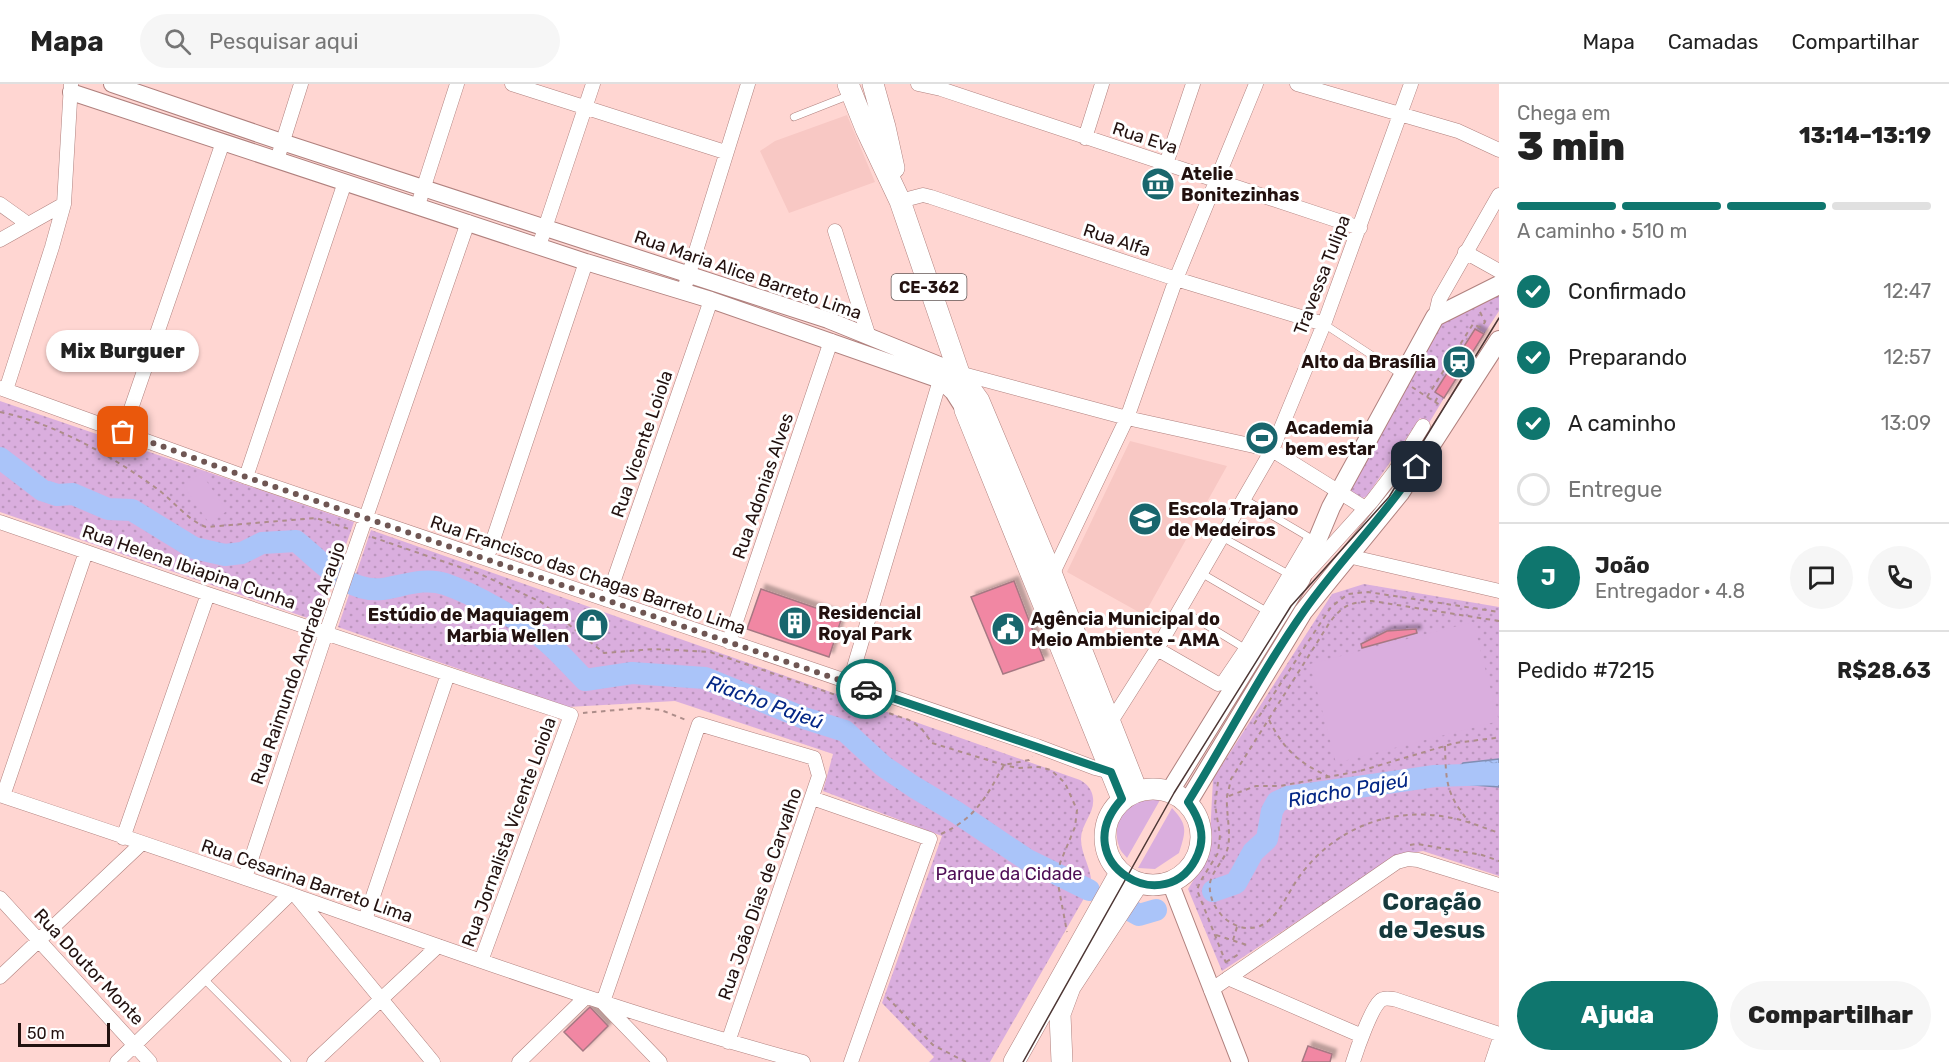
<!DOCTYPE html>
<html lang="pt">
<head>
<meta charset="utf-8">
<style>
	body { margin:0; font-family:Rubik,sans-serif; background:#f6f6f6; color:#222; height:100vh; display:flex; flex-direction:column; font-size:22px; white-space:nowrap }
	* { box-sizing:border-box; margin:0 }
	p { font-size:20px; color:#767676 }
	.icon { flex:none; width:33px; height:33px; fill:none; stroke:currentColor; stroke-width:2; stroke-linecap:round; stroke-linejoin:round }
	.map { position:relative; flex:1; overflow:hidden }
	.drawer { display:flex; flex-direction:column; background:#fff; width:450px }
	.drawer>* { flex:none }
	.scale { position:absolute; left:18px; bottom:15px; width:92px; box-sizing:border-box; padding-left:6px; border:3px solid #22110f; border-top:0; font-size:16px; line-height:21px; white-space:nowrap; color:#22110f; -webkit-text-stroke:4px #fff; paint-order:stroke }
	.pin { position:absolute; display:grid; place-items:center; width:51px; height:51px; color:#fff; margin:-26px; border-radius:12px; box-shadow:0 3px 9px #0006 }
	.courier { position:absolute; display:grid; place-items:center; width:60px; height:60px; margin:-30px; border:4px solid #0f766e; border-radius:50%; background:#fff; color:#222; box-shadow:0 2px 8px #0007 }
	.bubble { position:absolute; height:42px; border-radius:21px; background:#fff; box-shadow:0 2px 4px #0004; font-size:20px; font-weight:800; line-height:42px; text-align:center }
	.head em { font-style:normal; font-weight:800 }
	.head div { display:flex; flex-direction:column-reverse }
	.head { display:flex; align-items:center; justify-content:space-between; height:102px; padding:0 18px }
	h1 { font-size:39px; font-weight:800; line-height:45px }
	.bar { display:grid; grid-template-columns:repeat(4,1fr); gap:9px 6px; align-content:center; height:72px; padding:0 18px }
	.bar i { height:8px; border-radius:4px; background:#e0e0e0 }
	.bar .active { background:#0f766e }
	.bar p { grid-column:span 4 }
	.line { display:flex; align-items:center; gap:15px; padding:0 18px; border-top:2px solid #e0e0e0 }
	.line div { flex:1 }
	.round { display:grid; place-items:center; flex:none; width:63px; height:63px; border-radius:32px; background:#f6f6f6 }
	ol { padding:0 18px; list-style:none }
	li { display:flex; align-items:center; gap:18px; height:66px }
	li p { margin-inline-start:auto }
	li .icon { padding:6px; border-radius:50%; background:#0f766e; color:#fff; stroke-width:4 }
	li:last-child { color:#767676 }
	li i { width:33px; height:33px; border:3px solid #e0e0e0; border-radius:50% }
	.button { display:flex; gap:12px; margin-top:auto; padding:12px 18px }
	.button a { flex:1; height:69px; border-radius:36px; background:#0f766e; color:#fff; font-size:24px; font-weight:800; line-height:69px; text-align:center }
	.button a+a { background:#f6f6f6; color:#222 }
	header { display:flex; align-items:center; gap:36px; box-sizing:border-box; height:84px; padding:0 30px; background:#fff; border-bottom:2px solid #e0e0e0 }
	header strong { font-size:28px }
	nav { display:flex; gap:33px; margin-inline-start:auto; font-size:21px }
	.search { width:420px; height:54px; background:#f6f6f6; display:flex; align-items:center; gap:15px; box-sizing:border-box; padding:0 21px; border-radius:33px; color:#767676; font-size:22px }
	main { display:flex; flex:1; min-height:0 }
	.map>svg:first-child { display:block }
	.built { fill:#f8c8c4 }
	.grass { fill:url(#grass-dots) }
	.garden { fill:#daaede }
	.water { fill:url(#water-ripples); stroke:#818eb3; stroke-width:1.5 }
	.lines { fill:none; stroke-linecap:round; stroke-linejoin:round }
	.river { stroke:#aac4f9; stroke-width:22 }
	.building { fill:#f187a3; stroke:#a67883; stroke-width:1.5; filter:url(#shadow) }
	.service-casing { stroke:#b0817e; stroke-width:8 }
	.minor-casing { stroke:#b0817e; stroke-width:15 }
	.tertiary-casing { stroke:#b0817e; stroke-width:18 }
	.secondary-casing { stroke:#b0817e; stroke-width:20 }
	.primary-casing { stroke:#b0817e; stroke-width:22 }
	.path { stroke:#ad8d8a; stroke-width:2; stroke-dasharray:4.5 4.5; stroke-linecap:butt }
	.service { stroke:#fff; stroke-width:7 }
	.minor { stroke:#fff; stroke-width:14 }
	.tertiary { stroke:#fff; stroke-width:16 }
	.secondary { stroke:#fff; stroke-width:18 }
	.primary { stroke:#fff; stroke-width:21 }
	.tram { stroke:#4c3634; stroke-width:1.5 }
	.done { stroke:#6f5653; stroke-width:6; stroke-dasharray:0 10.8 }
	.route { stroke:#0f766e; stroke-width:8 }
	.labels { text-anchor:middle; stroke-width:6; stroke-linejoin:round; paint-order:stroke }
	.shield { fill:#fff; stroke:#645857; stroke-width:1.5 }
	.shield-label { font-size:16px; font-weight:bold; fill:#22110f }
	.street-label { font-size:18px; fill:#22110f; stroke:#fff }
	.poi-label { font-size:18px; font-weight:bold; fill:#22110f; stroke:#fff; text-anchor:start }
	.park-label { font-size:18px; fill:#4e0d55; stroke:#fff }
	.water-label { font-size:20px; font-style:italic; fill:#042786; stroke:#fff }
	.district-label { font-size:24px; font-weight:bold; fill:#16393c; stroke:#fff }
</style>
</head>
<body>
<header>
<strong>Mapa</strong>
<div class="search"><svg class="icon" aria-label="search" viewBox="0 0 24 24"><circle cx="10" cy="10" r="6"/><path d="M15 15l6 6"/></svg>Pesquisar aqui</div>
<nav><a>Mapa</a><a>Camadas</a><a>Compartilhar</a></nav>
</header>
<main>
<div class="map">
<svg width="1499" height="978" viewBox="0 0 1499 978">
	<defs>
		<pattern id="grass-dots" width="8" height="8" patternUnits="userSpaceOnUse" patternTransform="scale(1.5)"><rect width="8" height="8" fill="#daaede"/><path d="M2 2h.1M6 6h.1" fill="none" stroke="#bb95bd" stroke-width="1.8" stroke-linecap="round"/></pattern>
		<pattern id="water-ripples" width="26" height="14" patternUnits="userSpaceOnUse" patternTransform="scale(1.5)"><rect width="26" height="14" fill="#aac4f9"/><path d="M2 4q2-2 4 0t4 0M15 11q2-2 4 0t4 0" fill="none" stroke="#92a7d4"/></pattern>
		<filter id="shadow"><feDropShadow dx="4.5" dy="-4.5" stdDeviation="1.5" flood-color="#0004"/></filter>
	</defs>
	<rect width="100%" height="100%" fill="#ffd6d2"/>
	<path class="built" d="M 847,31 L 875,98 L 789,129 L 760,67 L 775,57 Z
		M 1130,357 L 1227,382 L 1144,531 L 1067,488 Z"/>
	<path class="grass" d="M 1499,208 L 1499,227 L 1484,250 L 1474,245 L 1435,307 L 1444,314 L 1429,339 L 1420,334 L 1367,412 L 1361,415 L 1343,404 L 1437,237 Z
		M 0,317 L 354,438 L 319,538 L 0,428 Z
		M 371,446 L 1080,696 C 1087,700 1092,705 1093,714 C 1095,729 1081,740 1081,755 C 1081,772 1093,786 1091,802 L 990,978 L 929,978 L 934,973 L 882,919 L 942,752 L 823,707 L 833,670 L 675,617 L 568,623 L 338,543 Z
		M 1364,500 L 1499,523 L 1499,792 L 1423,767 L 1398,771 L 1222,887 L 1188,805 L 1209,771 L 1213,695 L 1332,510 Z"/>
	<path class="garden" d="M 201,389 L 227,427 L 209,439 L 183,401 Z
		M 1473,538 L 1499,637 L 1336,679 L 1310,580 Z
		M 1160,716 L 1127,774 C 1124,770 1120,767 1119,762 C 1112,745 1122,720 1141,717 C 1147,716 1154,716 1160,716 Z
		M 1172,724 C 1188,741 1186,747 1179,769 L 1155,785 L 1138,784 Z"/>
	<path class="water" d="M 1499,675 L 1499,703 L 1462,700 L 1453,691 L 1463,679 Z"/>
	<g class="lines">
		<path class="river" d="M 0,374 L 42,406 L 57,411 L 73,410 L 108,425 L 132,426 L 194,464 L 225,471 L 242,469 L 262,459 L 296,457 C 320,476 347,509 382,505 C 403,502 424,493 445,500 C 474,510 523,537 546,557 C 560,569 572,583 585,596 L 632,589 L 705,594 L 804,634 L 845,647 L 883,682 L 914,703 L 956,728 L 1026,775 L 1089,806
			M 1213,807 L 1236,799 L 1253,768 L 1267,755 L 1272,727 L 1277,718 L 1288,713 L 1435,692 L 1499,690
			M 1128,825 L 1139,831 L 1156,826"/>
	</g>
	<path class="building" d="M 1475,245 L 1484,250 L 1444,314 L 1435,308 Z
		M 1014,497 L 1044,576 L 1003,590 L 971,513 Z
		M 761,505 L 842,533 L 829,573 L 747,545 Z
		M 1416,545 L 1417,549 L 1362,564 L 1361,560 L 1387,547 Z
		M 590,923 L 608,942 L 583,967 L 564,948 Z
		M 1308,962 L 1332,970 L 1330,978 L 1302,978 Z"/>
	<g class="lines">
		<g class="service-casing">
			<path id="service" d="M 794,33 L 850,11
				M 1324,240 L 1402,291
				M 1244,415 L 1312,455
				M 1222,453 L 1290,491
				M 1201,489 L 1268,528
				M 1180,525 L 1246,565
				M 203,894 L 287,978"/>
		</g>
		<g class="minor-casing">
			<path id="minor" d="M 512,0 L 725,68
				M 918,0 L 941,5 L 1360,144
				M 1297,0 L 1458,47 L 1499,66
				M 1085,54 L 1102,0
				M 277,76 L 301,0
				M 1166,80 L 1193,0
				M 900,117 L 923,111 L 931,113 L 1176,195 L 1324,240
				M 0,120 L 28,140
				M 418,121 L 457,0
				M 835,147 L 869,253
				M 0,156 L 64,120
				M 539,162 L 593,0
				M 1465,168 L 1499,187
				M 686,199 L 748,0
				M 1435,233 L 1439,216 L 1499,111
				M 959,289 L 1127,334 L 1272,366 L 1365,424
				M 0,304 L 246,393 L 1037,662 L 1095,684 L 1115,689
				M 6,306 L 52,163 L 64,120 L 71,0
				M 123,348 L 223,58
				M 246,393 L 345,98
				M 0,438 L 208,510 L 571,631 L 481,877
				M 1348,472 L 1499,507
				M 487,474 L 586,178
				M 1307,489 L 1372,417 L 1395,387 L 1423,342
				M 1052,491 L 1127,334 L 1176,195 L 1256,0
				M 607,516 L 711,216
				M 729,558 L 831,257
				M 1157,565 L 1218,600 L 1223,599 L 1246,565 L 1309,458
				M 849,600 L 940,296
				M 1110,639 L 1157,565 L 1272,366 L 1324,240 L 1411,0
				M 0,711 C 99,744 198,777 296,812 C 464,871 631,932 803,978
				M 3,712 L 86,468
				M 812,714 L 930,755 L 851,978
				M 123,754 L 208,510
				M 245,794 L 326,549 L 468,138
				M 297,813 L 433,978
				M 0,814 L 150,978
				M 365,836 L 448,590
				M 0,893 L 141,760
				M 1228,894 L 1362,952
				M 1211,906 L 1397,778 L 1408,775 L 1418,776 L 1499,801
				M 603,918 L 699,640 L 814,674 L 819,692 L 728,958
				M 604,920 L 660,978
				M 117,978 L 290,810
				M 314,978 L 438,862
				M 519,978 L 586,913
				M 1353,978 C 1357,965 1371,925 1380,917 C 1384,913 1389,915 1394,915 L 1499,950
				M 1492,978 L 1499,957"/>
		</g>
		<g class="tertiary-casing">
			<path id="tertiary" d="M 112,0 L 282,58 L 828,236 L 959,289
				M 71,8 L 586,178 L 711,216 L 940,296 L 953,308 L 964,325
				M 1170,798 L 1240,978"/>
		</g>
		<g class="secondary-casing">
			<path id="secondary" d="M 1170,707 L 1301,495 L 1331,423 L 1435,233 L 1499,201
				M 1188,718 L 1303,528 L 1400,409 L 1499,256"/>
		</g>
		<g class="primary-casing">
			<path id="primary" d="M 848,0 L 866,45 L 900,117 L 959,289 L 965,326 L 1122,715
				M 873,0 L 885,43 L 894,84
				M 961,292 L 979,317 L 1052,491 L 1137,707
				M1105 753a48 48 0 1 1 96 0a48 48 0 1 1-96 0Z
				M 1014,978 L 1120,789
				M 1062,978 L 1060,930 L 1070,903 L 1138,799"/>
		</g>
		<path class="path" d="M 1480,228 L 1485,238 L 1481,244
			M 1412,303 L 1427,313 L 1473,240 L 1481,244 L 1479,247
			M 1427,313 L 1440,321
			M 1435,318 L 1439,311
			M 0,328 C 54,339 112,372 156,404 C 173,416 187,436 206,443 L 316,434 L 349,445
			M 372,453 L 480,490 L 541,518 L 604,569 L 654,565 L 710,568 L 909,636 L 921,644 L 932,659 L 1004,681 L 1018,684 L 1039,683 L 1051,686 L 1065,699 L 1077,726 L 1075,743 L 1060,779 L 1058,800 L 1067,848
			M 1499,537 L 1372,517 C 1351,518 1343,521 1330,538 L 1231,695 C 1230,701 1228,707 1227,713 C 1226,729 1231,747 1228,763 C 1225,776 1212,787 1210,799 C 1207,825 1235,852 1260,842 C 1280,833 1289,805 1302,789 C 1336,744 1391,723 1447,733 C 1465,736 1482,743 1499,749
			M 583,629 L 639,624 L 661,626 L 686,636
			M 1269,636 C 1284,666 1300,680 1330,693
			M 1254,640 L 1331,523 L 1348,510 L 1368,508 L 1499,528
			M 1445,662 C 1446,699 1446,710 1470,739
			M 1218,698 L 1215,721 L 1220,751 L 1218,769 L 1200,798 L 1197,806 L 1226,879
			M 1229,712 L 1256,702 L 1280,702 L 1360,687 L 1455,659 L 1495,654 L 1499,651
			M 941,750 C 976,734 986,713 1004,681 L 1029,676 L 1032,672
			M 1410,761 L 1417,760 L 1482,771 L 1499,777
			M 1216,851 L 1250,862
			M 1233,856 L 1237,843
			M 1226,878 L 1239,870
			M 887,913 L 933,961 L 966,978"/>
		<use href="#service" class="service"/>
		<use href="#minor" class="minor"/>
		<use href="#tertiary" class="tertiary"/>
		<use href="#secondary" class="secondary"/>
		<use href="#primary" class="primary"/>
		<path class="tram" d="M 1023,978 L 1174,709 L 1291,522 L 1389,413 L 1499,234"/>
	</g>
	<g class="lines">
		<path class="done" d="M 123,348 L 246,393 L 866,605"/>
		<path class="route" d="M 866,605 L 1111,688 L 1122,715 C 1063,779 1169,840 1198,770 C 1206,751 1199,734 1188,718 C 1227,655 1261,588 1304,527 C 1339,477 1383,434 1417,383"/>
	</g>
	<defs>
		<g id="museum-disc" transform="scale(1.725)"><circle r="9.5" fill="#19666d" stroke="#fff"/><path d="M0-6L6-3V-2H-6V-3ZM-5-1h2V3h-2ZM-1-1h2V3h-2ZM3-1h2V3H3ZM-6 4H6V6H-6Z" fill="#fff"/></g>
		<g id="station-disc" transform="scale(1.725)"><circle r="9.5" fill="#19666d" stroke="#fff"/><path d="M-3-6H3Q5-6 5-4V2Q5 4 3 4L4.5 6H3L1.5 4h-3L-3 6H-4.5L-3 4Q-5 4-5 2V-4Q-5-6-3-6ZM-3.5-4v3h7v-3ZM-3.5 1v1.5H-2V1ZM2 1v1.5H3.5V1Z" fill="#fff"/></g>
		<g id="stadium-disc" transform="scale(1.725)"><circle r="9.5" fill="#19666d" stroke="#fff"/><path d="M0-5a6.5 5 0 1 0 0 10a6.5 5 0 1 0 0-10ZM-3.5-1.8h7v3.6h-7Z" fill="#fff"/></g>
		<g id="school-disc" transform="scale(1.725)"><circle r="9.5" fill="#19666d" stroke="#fff"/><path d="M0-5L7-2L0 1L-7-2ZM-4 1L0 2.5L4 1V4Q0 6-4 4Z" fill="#fff"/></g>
		<g id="building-disc" transform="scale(1.725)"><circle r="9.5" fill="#19666d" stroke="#fff"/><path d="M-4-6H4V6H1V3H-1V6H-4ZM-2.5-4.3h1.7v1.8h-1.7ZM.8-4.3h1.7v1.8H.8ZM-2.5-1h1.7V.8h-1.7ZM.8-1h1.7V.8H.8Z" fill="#fff"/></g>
		<g id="shop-disc" transform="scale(1.725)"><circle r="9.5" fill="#19666d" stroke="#fff"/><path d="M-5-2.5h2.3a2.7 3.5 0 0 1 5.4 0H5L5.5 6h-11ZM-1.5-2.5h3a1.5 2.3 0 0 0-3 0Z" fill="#fff"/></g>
		<g id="civic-disc" transform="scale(1.725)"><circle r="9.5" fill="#19666d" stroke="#fff"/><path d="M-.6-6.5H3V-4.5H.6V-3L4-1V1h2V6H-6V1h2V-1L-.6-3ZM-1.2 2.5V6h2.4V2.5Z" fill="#fff"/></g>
	</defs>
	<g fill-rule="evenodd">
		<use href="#museum-disc" x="1158" y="100"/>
		<use href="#station-disc" x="1459" y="278"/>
		<use href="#stadium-disc" x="1262" y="354"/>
		<use href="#school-disc" x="1145" y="435"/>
		<use href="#building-disc" x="795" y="539"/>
		<use href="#shop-disc" x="592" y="541"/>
		<use href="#civic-disc" x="1008" y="545"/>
	</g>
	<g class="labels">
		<rect class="shield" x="891.5" y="190" width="75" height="26" rx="4.5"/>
		<g class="shield-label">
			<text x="929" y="209">CE-362</text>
		</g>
		<g class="street-label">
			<text transform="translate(1145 54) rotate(18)" y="6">Rua Eva</text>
			<text transform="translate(1117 156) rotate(18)" y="6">Rua Alfa</text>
			<text transform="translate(748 191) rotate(19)" y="6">Rua Maria Alice Barreto Lima</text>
			<text transform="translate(1322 191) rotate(-69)" y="6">Travessa Tulipa</text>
			<text transform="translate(642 360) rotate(-71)" y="6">Rua Vicente Loiola</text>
			<text transform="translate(763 402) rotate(-71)" y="6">Rua Adonias Alves</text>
			<text transform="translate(189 483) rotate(19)" y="6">Rua Helena Ibiapina Cunha</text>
			<text transform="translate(588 491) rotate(19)" y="6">Rua Francisco das Chagas Barreto Lima</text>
			<text transform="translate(298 579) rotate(-71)" y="6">Rua Raimundo Andrade Araujo</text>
			<text transform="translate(509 748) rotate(-70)" y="6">Rua Jornalista Vicente Loiola</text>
			<text transform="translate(307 797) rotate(19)" y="6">Rua Cesarina Barreto Lima</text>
			<text transform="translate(760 810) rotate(-71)" y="6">Rua João Dias de Carvalho</text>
			<text transform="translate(89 883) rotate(47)" y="6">Rua Doutor Monte</text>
		</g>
		<g class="poi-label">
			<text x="1181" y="96">Atelie<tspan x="1181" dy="21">Bonitezinhas</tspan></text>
			<text x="1436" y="284" text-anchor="end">Alto da Brasília</text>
			<text x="1285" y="350">Academia<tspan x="1285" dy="21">bem estar</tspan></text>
			<text x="1168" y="431">Escola Trajano<tspan x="1168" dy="21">de Medeiros</tspan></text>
			<text x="818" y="535">Residencial<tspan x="818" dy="21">Royal Park</tspan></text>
			<text x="569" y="537" text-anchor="end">Estúdio de Maquiagem<tspan x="569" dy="21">Marbia Wellen</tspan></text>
			<text x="1031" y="541">Agência Municipal do<tspan x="1031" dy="21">Meio Ambiente - AMA</tspan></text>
		</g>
		<g class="park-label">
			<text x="1009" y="796">Parque da Cidade</text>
		</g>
		<g class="water-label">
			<text transform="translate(765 618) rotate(20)" y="7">Riacho Pajeú</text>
			<text transform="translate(1348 706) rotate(-10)" y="7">Riacho Pajeú</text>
		</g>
		<g class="district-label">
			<text x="1432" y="826">Coração<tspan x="1432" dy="28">de Jesus</tspan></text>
		</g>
	</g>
</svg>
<div class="scale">50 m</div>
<div class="pin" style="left:123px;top:348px;background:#ea580c"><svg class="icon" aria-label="bag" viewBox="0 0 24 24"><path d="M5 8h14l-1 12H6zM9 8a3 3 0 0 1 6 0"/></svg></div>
<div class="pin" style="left:1417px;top:383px;background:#1f2937"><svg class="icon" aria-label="home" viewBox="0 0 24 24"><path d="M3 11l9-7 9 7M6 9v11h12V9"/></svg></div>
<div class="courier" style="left:866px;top:605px"><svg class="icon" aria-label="car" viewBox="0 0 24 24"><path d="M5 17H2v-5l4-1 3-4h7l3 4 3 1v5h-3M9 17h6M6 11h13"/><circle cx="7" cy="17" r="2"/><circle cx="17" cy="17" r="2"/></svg></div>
<div class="bubble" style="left:46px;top:246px;width:153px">Mix Burguer</div>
</div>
<section class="drawer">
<div class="head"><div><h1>3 min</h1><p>Chega em</p></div><em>13:14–13:19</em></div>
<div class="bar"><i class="active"></i><i class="active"></i><i class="active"></i><i></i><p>A caminho · 510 m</p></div>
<ol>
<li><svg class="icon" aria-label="check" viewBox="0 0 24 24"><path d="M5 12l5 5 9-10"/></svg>Confirmado<p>12:47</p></li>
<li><svg class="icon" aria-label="check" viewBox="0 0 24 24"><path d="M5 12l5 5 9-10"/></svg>Preparando<p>12:57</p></li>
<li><svg class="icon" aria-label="check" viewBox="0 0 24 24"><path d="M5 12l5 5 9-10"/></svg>A caminho<p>13:09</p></li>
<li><i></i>Entregue</li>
</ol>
<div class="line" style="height:108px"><b class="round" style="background:#0f766e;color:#fff">J</b><div><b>João</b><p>Entregador · 4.8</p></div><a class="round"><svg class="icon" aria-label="chat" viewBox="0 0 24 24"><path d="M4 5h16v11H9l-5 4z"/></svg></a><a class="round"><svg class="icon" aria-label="phone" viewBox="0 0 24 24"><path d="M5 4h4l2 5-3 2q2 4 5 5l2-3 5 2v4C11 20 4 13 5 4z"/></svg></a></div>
<div class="line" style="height:78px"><div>Pedido #7215</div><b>R$28.63</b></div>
<div class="button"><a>Ajuda</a><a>Compartilhar</a></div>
</section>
</main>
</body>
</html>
